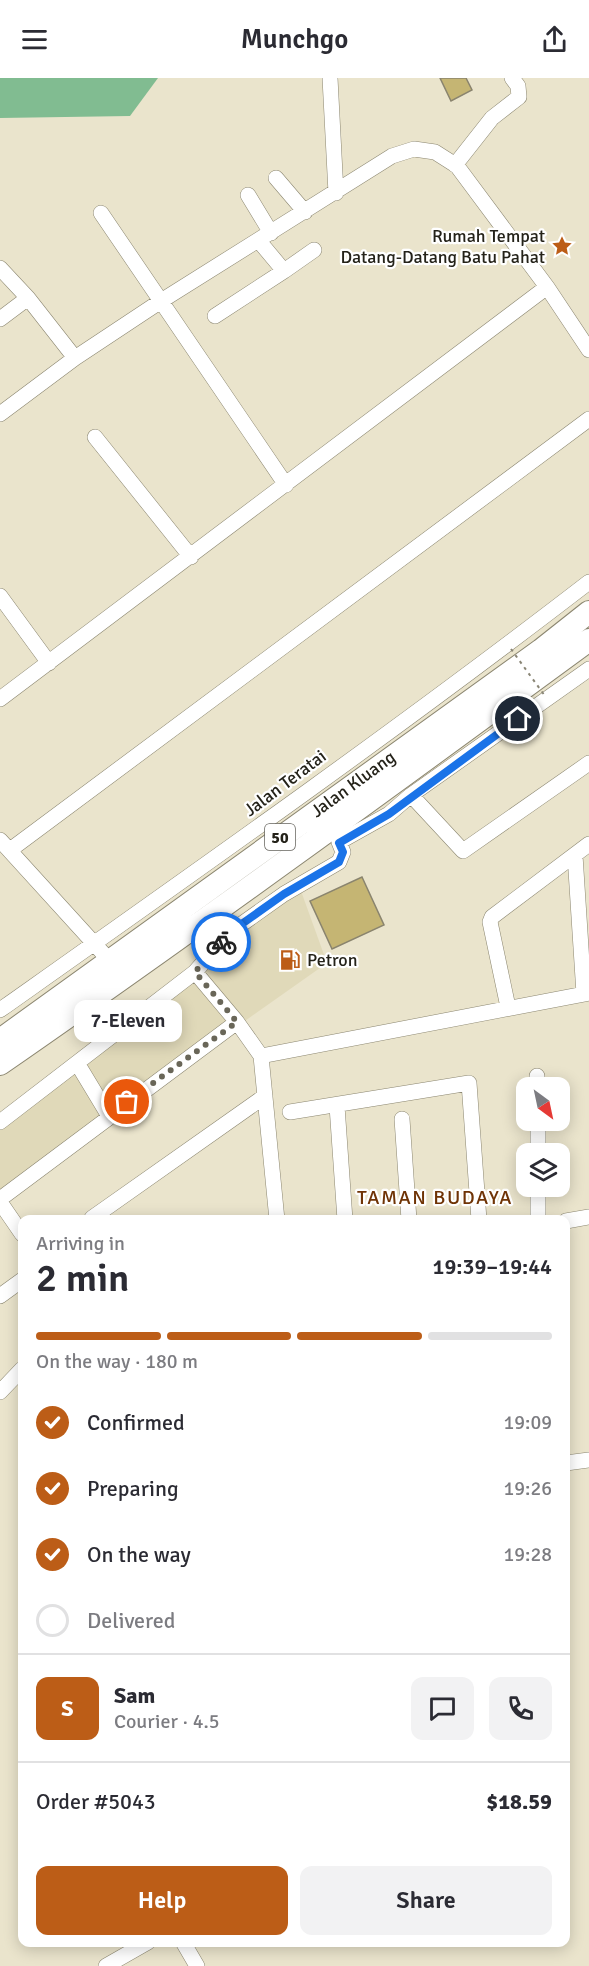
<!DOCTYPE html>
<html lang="en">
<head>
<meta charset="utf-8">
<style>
	body { margin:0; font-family:Signika,sans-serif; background:#f2f2f3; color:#2b2b33; height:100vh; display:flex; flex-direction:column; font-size:22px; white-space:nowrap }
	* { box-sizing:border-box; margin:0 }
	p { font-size:20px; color:#7c7c81 }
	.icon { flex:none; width:33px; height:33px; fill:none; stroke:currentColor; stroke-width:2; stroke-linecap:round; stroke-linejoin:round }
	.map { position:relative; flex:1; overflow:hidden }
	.sheet { position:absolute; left:18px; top:1137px; width:552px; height:732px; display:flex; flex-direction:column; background:#fff; border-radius:12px; box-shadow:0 3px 15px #0003 }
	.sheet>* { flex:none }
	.needle { width:39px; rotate:147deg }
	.buttons { position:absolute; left:516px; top:999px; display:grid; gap:12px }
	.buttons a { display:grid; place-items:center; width:54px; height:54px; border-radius:12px; background:#fff; box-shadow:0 3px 15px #0003; font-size:30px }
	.pin { position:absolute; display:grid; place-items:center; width:51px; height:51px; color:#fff; margin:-26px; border:3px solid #fff; border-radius:50%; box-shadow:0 2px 6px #0007 }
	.courier { position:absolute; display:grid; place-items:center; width:60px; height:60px; margin:-30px; border:4px solid #1a73e8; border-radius:50%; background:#fff; color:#222; box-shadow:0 2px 8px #0007 }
	.bubble { position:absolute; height:42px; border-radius:12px; background:#fff; box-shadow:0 3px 15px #0003; font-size:20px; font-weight:600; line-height:42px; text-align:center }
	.overview em { font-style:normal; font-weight:600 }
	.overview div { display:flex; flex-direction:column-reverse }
	.overview { display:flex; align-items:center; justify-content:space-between; height:102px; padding:0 18px }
	h1 { font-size:39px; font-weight:600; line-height:45px }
	.bar { display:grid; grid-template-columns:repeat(4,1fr); gap:9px 6px; align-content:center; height:72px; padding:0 18px }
	.bar i { height:8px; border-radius:4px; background:#e1e1e2 }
	.bar .active { background:#bc5d17 }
	.bar p { grid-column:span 4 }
	.line { display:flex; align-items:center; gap:15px; padding:0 18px; border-top:2px solid #e1e1e2 }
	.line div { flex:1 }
	.round { display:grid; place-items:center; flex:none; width:63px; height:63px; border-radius:12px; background:#f2f2f3 }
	ol { padding:0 18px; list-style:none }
	li { display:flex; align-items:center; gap:18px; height:66px }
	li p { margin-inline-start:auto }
	li .icon { padding:6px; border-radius:50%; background:#bc5d17; color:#fff; stroke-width:4 }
	li:last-child { color:#7c7c81 }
	li i { width:33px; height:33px; border:3px solid #e1e1e2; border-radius:50% }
	.cta { display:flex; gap:12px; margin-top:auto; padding:12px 18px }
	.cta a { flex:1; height:69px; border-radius:12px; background:#bc5d17; color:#fff; font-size:24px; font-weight:600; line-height:69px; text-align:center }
	.cta a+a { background:#f2f2f3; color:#2b2b33 }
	header { display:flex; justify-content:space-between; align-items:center; height:78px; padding:0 18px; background:#fff; font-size:27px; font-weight:600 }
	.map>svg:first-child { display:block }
	.built { fill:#e0d9b9 }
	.forest { fill:#81bc91 }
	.building { fill:#c5b573; stroke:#8a846e; stroke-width:1.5 }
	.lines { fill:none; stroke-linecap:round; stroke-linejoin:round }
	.minor-casing { stroke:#8b8670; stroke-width:16 }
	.highway-casing { stroke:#8b8670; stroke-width:24 }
	.minor { stroke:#fff; stroke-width:15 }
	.highway { stroke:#fff; stroke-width:22 }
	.path-bridge { stroke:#898575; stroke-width:2; stroke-dasharray:3 4.5; stroke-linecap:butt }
	.done { stroke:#696658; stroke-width:6; stroke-dasharray:0 10.8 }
	.route { stroke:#1a73e8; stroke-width:8 }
	.labels { text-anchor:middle; stroke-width:4.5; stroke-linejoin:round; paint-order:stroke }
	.shield { fill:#fff; stroke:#66645e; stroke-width:1.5 }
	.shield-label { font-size:16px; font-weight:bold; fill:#242219 }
	.poi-label { font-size:18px; fill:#242219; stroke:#fff; text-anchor:end }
	.street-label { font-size:18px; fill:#242219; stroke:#fff }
	.neighbourhood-label { font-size:20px; letter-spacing:1.5px; fill:#6f3305; stroke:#fff }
</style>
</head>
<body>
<header><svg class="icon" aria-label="menu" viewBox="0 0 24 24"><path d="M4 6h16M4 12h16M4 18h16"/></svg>Munchgo<svg class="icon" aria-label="share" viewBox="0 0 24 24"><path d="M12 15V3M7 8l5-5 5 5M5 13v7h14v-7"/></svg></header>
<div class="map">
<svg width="589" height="1888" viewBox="0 0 589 1888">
	<rect width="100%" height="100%" fill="#eae4cc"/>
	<path class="built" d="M 301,813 L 327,885 L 242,945 L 0,1124 L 0,1037 L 193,890 Z"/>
	<path class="forest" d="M 0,0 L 158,0 L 130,38 L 0,40 Z"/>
	<path class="building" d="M 440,0 L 466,0 L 472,12 L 451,23 Z
		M 362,799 L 384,847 L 332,871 L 310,823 Z"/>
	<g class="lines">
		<g class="minor-casing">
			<path id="minor" d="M 330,0 L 336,115
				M 455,87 L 492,40 L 519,19 L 518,8 L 512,0
				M 276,100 L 305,134
				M 248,117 L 271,155
				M 101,135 L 286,407
				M 259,163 L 284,193 L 314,172
				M 0,190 L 28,220 L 75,280
				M 215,238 L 284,193
				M 0,241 L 28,220
				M 0,336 L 75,280 L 161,223 L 392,78 L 414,71 L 435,74 L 457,88 L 547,209 L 589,272
				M 95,359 L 191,479
				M 0,518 L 49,585
				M 0,621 L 547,209
				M 411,717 L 463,773 L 589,685
				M 0,762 L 110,883
				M 10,772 L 589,341
				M 575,777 L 584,916
				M 195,894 L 237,944 L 261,978 L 277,1142
				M 508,929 L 490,844 L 492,839 L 589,766
				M 0,932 C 198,792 397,652 589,504
				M 261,978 L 589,915
				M 77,985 L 109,1038
				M 537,998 L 537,1010
				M 337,1028 L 345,1142
				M 290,1034 L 469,1005 L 479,1142
				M 402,1041 L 409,1142
				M 538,1042 L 538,1076
				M 0,1044 L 195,894 L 229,855 L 284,816 L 339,784 L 343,774 L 339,764 L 389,736 L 411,717 L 589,591
				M 538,1108 L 538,1142
				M 0,1121 L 237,944
				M 0,1124 L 22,1156
				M 92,1140 L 265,1018
				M 566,1143 L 589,1139
				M 0,1218 L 22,1202
				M 0,1314 L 22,1291
				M 566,1385 L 589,1382
				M 183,1864 L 197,1888
				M 106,1888 L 148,1864"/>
		</g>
		<g class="highway-casing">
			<path id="highway" d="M 0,962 L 541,572 L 589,534
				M 0,986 C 199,848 394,705 589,562"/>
		</g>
		<use href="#minor" class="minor"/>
		<use href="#highway" class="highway"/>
		<path class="path-bridge" d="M 511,571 L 545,618"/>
	</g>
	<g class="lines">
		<path class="done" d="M 127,1024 L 237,944 L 195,894 L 221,864"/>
		<path class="route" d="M 221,864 L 229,855 L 284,816 L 339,784 L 343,774 L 339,765 L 389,736 L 518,641"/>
	</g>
	<defs>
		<g id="sight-bare" transform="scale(1.62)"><path d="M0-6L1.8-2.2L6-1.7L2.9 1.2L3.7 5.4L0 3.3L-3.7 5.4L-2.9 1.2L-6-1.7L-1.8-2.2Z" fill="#bc5d17" stroke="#fff" stroke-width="2.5" paint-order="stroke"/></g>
		<g id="fuel-bare" transform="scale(1.62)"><path d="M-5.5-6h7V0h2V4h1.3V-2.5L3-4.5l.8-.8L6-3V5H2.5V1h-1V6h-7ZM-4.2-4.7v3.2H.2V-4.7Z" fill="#bc5d17" stroke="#fff" stroke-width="2.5" paint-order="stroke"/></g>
	</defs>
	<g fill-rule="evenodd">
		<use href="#sight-bare" x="562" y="168"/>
		<use href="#fuel-bare" x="290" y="882"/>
	</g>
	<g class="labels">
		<rect class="shield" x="265" y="746" width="30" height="26" rx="4.5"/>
		<g class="shield-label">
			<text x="280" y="765">50</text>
		</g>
		<g class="poi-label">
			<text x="545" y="164">Rumah Tempat<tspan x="545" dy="21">Datang-Datang Batu Pahat</tspan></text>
			<text x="307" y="888" text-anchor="start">Petron</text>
		</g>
		<g class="street-label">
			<text transform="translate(285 705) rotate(-37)" y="6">Jalan Teratai</text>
			<text transform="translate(353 706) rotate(-36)" y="6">Jalan Kluang</text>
		</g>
		<g class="neighbourhood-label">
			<text x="435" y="1126">TAMAN BUDAYA</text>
		</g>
	</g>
</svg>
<div class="buttons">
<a><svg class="needle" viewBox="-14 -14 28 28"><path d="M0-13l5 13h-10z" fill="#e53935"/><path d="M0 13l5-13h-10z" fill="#7c7c81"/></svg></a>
<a><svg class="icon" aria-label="layers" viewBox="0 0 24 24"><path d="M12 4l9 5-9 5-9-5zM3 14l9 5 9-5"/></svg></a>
</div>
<div class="pin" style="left:127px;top:1024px;background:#ea580c"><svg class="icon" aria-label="bag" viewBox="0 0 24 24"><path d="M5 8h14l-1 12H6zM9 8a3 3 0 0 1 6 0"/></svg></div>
<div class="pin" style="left:518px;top:641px;background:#1f2937"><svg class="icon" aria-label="home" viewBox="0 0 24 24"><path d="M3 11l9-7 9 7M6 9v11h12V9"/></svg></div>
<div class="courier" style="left:221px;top:864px"><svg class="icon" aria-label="bike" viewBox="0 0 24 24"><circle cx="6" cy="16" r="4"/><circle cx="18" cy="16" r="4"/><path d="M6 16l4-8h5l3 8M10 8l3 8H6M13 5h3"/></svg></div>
<div class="bubble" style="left:74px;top:922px;width:108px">7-Eleven</div>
<section class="sheet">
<div class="overview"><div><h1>2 min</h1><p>Arriving in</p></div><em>19:39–19:44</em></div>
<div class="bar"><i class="active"></i><i class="active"></i><i class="active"></i><i></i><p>On the way · 180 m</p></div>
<ol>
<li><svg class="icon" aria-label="check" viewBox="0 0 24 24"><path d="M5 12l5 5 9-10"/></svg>Confirmed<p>19:09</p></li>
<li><svg class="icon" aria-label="check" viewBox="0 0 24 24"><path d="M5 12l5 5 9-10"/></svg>Preparing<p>19:26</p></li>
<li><svg class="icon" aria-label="check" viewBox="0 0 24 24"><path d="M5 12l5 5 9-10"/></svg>On the way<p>19:28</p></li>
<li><i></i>Delivered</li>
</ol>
<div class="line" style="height:108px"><b class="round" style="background:#bc5d17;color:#fff">S</b><div><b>Sam</b><p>Courier · 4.5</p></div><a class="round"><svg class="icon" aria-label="chat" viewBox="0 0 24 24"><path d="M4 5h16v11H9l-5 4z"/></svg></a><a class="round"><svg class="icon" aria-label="phone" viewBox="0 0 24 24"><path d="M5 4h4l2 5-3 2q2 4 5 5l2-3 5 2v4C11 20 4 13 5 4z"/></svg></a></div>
<div class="line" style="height:78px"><div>Order #5043</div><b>$18.59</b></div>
<div class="cta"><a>Help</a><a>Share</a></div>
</section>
</div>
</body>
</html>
